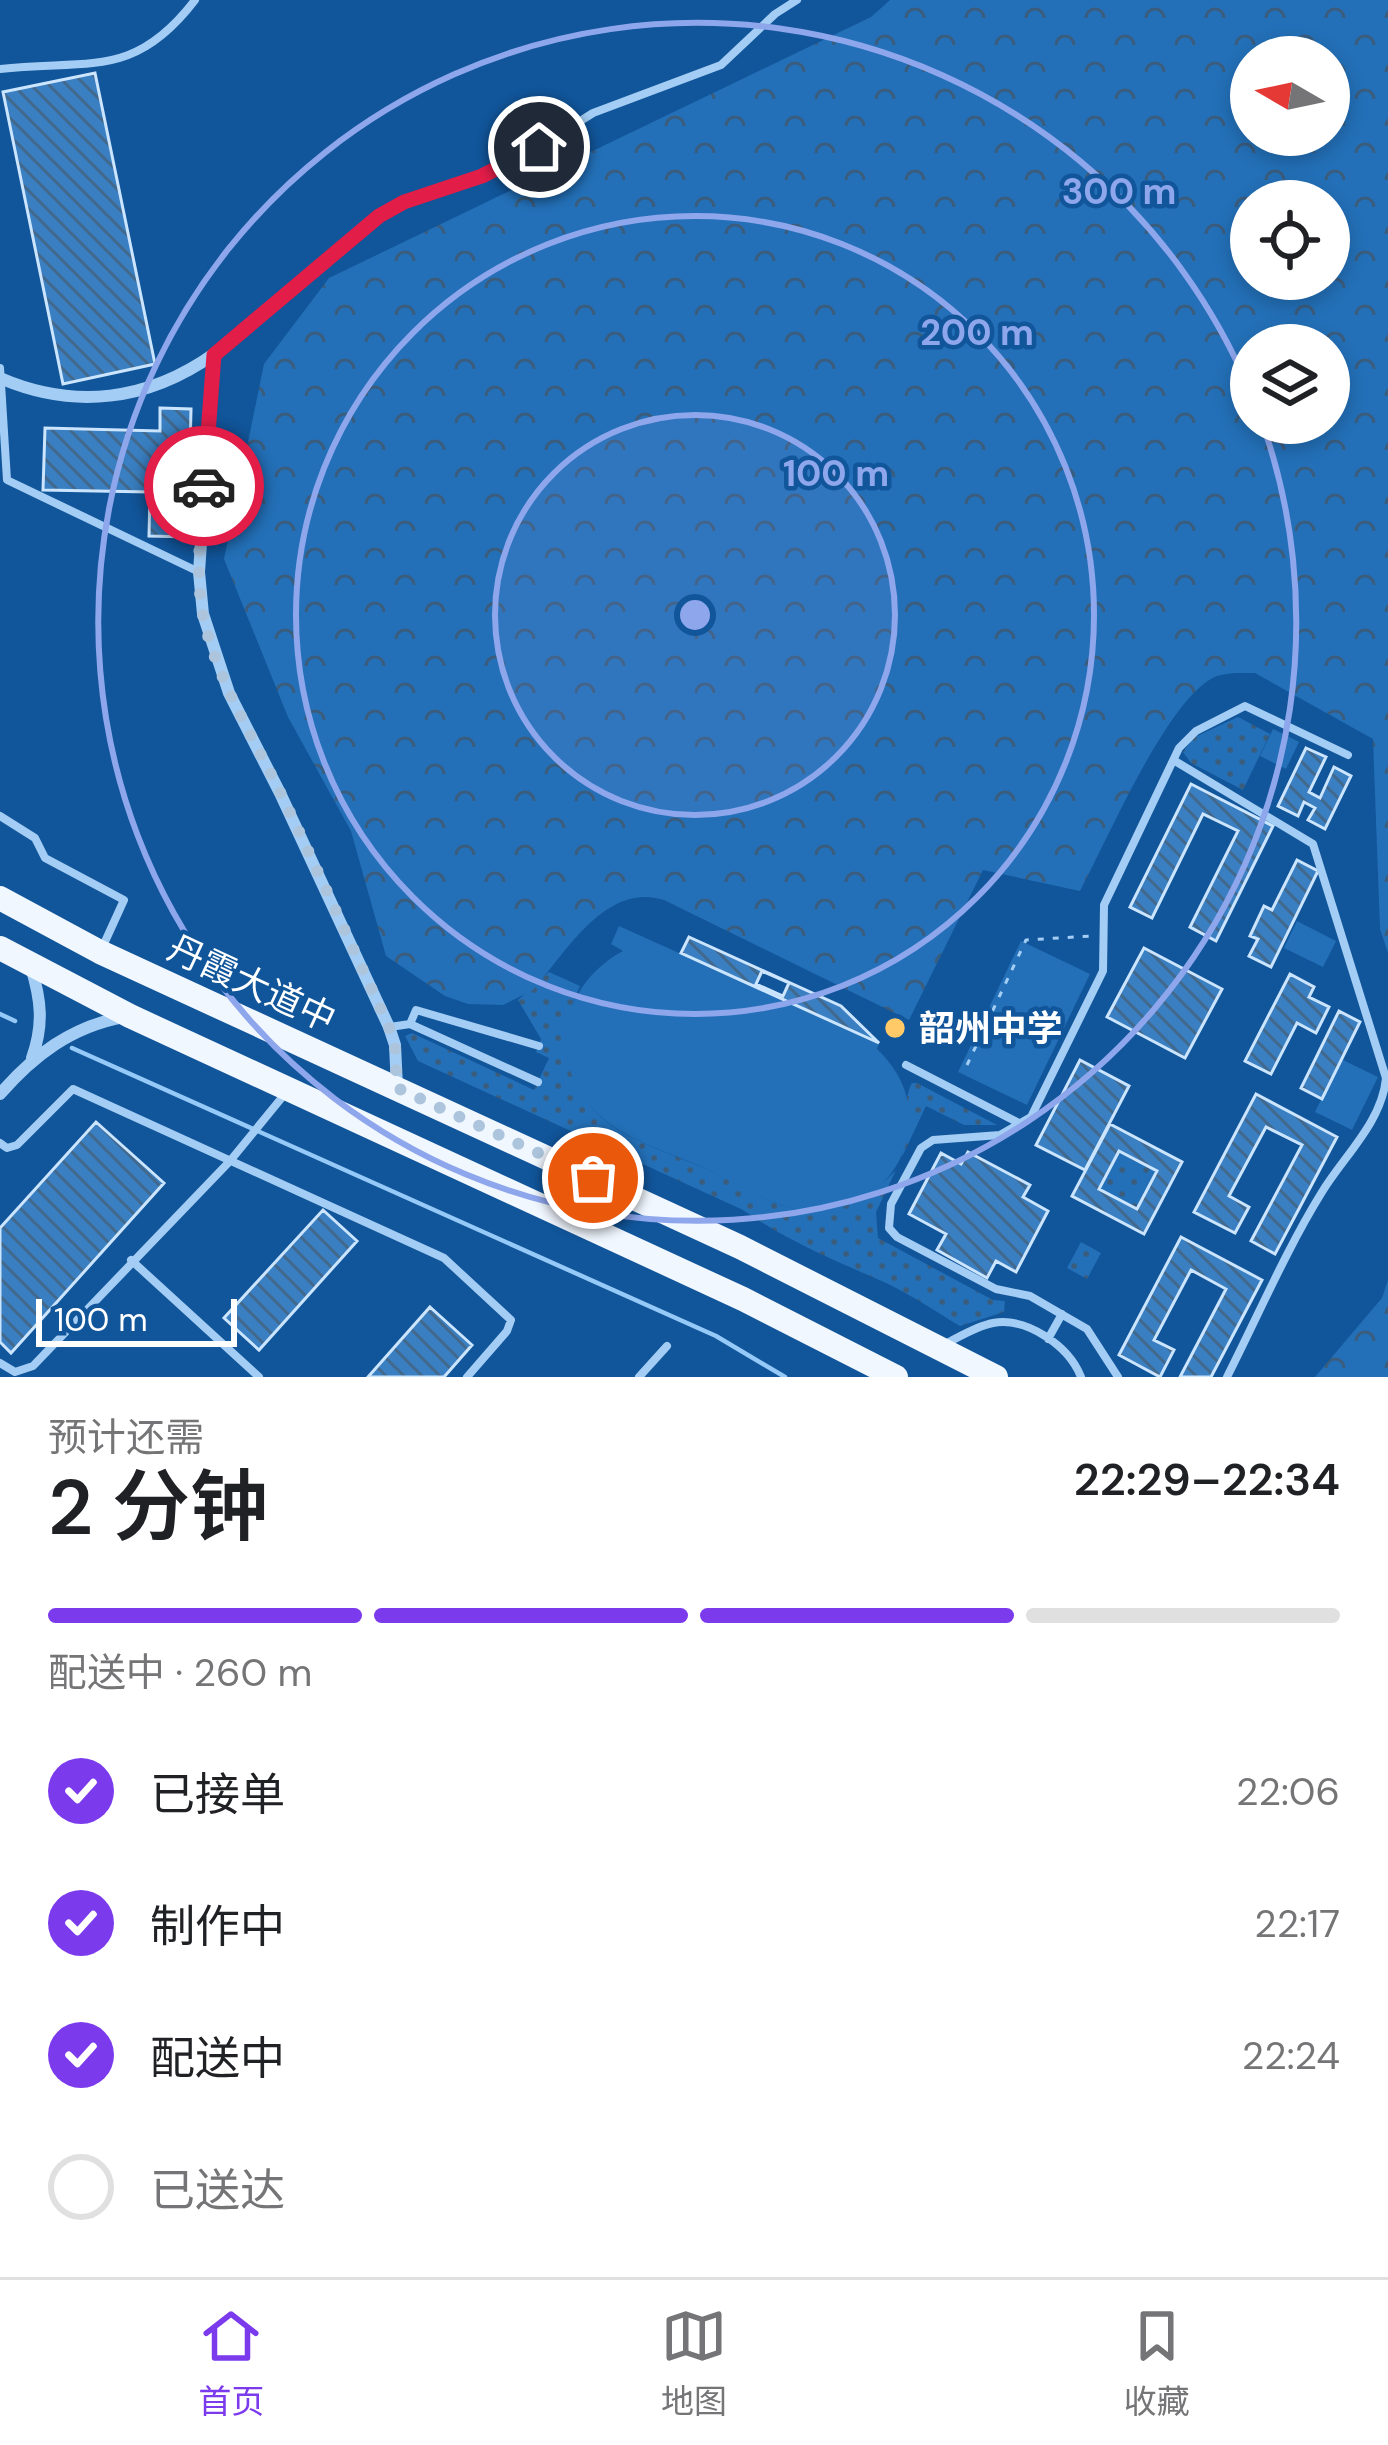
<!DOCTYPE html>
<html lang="zh">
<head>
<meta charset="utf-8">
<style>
	body { margin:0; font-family:"DM Sans","Noto Sans SC",sans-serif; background:#f2f2f2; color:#202124; height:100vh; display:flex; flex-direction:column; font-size:45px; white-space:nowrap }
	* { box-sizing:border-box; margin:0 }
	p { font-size:39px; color:#757577 }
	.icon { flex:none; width:66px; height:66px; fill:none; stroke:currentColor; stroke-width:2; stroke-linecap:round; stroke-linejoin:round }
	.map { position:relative; height:1377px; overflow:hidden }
	.panel { display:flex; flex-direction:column; background:#fff; flex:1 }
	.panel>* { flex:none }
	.needle { width:78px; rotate:279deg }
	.controls { position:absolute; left:1230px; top:36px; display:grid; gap:24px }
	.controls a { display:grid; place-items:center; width:120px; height:120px; border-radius:50%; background:#fff; box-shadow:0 6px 18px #0003; font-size:60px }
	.scale { position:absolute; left:36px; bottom:30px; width:201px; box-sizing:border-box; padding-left:12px; border:6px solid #fff; border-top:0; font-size:33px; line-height:42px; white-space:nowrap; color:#fff; -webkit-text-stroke:9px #11559a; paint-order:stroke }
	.pin { position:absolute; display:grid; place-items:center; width:102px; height:102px; color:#fff; margin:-51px; border:6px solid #fff; border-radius:50%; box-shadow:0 3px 12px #0007 }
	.courier { position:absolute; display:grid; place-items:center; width:120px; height:120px; margin:-60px; border:9px solid #e11d48; border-radius:50%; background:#fff; color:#222; box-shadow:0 3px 15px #0007 }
	.headline em { font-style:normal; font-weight:600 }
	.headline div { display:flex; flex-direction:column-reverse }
	.headline { display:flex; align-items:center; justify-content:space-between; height:204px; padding:0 48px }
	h1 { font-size:78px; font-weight:600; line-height:90px }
	.bar { display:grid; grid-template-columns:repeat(4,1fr); gap:18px 12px; align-content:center; height:144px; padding:0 48px }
	.bar i { height:15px; border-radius:9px; background:#e0e0e0 }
	.bar .selected { background:#7c3aed }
	.bar p { grid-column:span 4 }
	ol { padding:0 48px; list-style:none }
	li { display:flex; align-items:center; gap:36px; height:132px }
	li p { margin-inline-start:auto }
	li .icon { padding:12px; border-radius:50%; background:#7c3aed; color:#fff; stroke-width:4 }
	li:last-child { color:#757577 }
	li i { width:66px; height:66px; border:6px solid #e0e0e0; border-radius:50% }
	.tab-bar { display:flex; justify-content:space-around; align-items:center; height:168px; border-top:3px solid #e0e0e0; background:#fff; font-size:33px; color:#757577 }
	.tab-bar a { display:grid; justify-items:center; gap:6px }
	.tab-bar .selected { color:#7c3aed }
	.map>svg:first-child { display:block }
	.grass { fill:url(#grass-dots) }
	.forest { fill:url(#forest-crowns); fill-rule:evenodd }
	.pitch { fill:#2370b8 }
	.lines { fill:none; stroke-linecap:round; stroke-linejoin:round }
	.stream { stroke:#95c9f8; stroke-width:4.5 }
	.building { fill:url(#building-back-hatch); stroke:#cce5fe; stroke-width:3; fill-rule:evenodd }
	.path { stroke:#a3cdf4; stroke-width:3; stroke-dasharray:6 9; stroke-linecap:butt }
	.service { stroke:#a3cdf4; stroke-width:8 }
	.minor { stroke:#a3cdf4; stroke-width:12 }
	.primary { stroke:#f1f7ff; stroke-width:24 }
	.done { stroke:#acc4dc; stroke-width:12; stroke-dasharray:0 21.6 }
	.route { stroke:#e11d48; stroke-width:15 }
	.ring { fill:none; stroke:#8ea6ec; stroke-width:6 }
	.poi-dot { fill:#ffca67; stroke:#11559a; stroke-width:4.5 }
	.labels { text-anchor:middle; stroke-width:9; stroke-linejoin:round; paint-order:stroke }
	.street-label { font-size:36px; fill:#fff; stroke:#11559a }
	.poi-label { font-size:36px; font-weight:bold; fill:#fff; stroke:#11559a; text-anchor:start }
	.centre { fill:#8ea6ec; stroke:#11559a; stroke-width:6 }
	.ring-label { font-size:36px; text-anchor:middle; font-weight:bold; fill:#8ea6ec; stroke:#11559a; stroke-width:9; stroke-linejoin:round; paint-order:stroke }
</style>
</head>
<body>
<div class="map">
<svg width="1388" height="1377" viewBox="0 0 1388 1377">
	<defs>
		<pattern id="grass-dots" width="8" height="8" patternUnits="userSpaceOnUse" patternTransform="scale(3)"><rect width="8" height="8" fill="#2370b8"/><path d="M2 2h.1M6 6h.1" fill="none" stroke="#3a5c7d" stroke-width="1.8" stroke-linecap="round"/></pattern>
		<pattern id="forest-crowns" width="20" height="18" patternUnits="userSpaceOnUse" patternTransform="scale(3)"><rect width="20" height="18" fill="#2370b8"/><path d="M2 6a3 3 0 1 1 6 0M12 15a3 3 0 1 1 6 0" fill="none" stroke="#3a5c7d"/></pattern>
		<pattern id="building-back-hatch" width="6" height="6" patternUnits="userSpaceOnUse" patternTransform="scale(3)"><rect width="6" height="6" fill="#397fc1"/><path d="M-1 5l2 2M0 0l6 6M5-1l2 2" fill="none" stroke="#42688c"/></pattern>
	</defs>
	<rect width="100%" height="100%" fill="#11559a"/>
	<path class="grass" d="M 1238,717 L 1270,734 L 1243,790 L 1191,763 L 1183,752 L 1193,738 Z
		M 549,972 L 580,986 C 556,1036 566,1092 612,1126 C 638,1144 683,1158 713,1172 C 739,1183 770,1205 797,1209 C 836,1215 870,1198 896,1170 L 876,1212 L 878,1238 L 993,1300 L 1005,1301 L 1004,1312 L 960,1326 C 933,1310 906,1291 877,1279 C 829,1258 786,1240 743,1210 L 418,1061 L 405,1036 L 412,1033 L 534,1090 L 549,1058 L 536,1052 L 541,1039 L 518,1000 Z
		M 912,1083 L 917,1083 L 997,1125 L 964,1125 L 926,1106 L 902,1157 C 909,1134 901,1102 912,1083 Z
		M 1119,1151 L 1157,1171 L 1137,1209 L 1099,1189 Z
		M 1081,1242 L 1101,1253 L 1087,1279 L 1067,1268 Z"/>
	<path class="forest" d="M 890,0 L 1388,0 L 1388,953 L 1380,929 L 1373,739 L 1255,673 C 1243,673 1229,672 1217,676 C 1169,694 1106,843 1080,891 L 983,870 L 909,1020 L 664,900 C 606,882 567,951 533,990 L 503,1005 L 468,1004 L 445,996 L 386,956 L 351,831 L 288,717 L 224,559 L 264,364 L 329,278 L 871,17 ZM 1251,57 L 1329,57 L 1329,135 L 1251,135 ZM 1251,201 L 1329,201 L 1329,279 L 1251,279 ZM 1251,345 L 1329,345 L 1329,423 L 1251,423 Z
		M 1388,1280 L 1388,1377 L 1315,1377 L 1382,1298 Z"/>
	<path class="pitch" d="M 1273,729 L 1299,742 L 1286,769 L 1260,756 Z
		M 1297,921 L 1336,941 L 1323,967 L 1284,948 Z
		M 619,926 L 879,1043 L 877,1049 C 903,1074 914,1102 907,1139 C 897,1188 843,1221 794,1209 C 763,1201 731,1180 702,1167 C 673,1154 636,1143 610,1124 C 545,1075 553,989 623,951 L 611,944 Z
		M 1021,941 L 1090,974 L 1027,1105 L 958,1072 Z
		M 1341,1059 L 1378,1077 L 1352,1130 L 1315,1112 Z"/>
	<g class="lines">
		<path class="stream" d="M 0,1014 L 15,1021
			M 72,1048 L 716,1336 L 785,1377"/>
	</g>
	<path class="building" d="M 95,73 L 155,364 L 63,384 L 3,92 Z
		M 160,408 L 191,409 L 188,537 L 149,536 L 150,492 L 43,490 L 45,428 L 160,431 Z
		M 1306,748 L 1326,757 L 1309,792 L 1320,798 L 1334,767 L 1351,776 L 1325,829 L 1308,820 L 1315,808 L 1304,802 L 1298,816 L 1278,806 Z
		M 1191,784 L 1273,826 L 1216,941 L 1190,927 L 1238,831 L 1203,814 L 1152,918 L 1130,907 Z
		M 1297,860 L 1318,871 L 1271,967 L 1249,956 L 1258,939 L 1250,936 L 1264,906 L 1272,910 Z
		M 689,937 L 841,1006 L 879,1043 L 681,953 Z
		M 1144,948 L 1222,989 L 1185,1058 L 1107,1017 Z
		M 762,971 L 789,983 L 783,996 L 756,984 Z
		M 1290,974 L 1314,987 L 1309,997 L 1329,1007 L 1316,1033 L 1297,1023 L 1271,1074 L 1245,1061 Z
		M 1339,1011 L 1360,1022 L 1322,1099 L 1301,1088 Z
		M 1080,1060 L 1129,1086 L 1085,1170 L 1036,1145 Z
		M 1256,1094 L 1337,1137 L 1275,1254 L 1251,1241 L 1302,1145 L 1266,1127 L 1229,1196 L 1249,1207 L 1235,1233 L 1194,1212 Z
		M 96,1122 L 164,1183 L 11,1353 L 0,1342 L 0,1228 Z
		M 1110,1124 L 1182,1162 L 1144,1234 L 1072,1196 ZM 1119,1151 L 1157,1171 L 1137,1209 L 1099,1189 Z
		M 968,1152 L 1030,1185 L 1023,1197 L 1048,1211 L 1016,1272 L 996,1261 L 987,1278 L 937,1250 L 946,1234 L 909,1214 L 941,1153 L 961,1164 Z
		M 323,1210 L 357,1241 L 259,1350 L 224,1318 Z
		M 1181,1237 L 1262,1280 L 1211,1377 L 1180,1377 L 1226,1289 L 1191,1270 L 1154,1340 L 1174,1350 L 1160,1377 L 1119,1355 Z
		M 430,1307 L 472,1345 L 444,1377 L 368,1377 Z"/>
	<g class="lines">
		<path class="path" d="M 967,1065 L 1026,940 L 1091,936"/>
		<path class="service" d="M 0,69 C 88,59 134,80 195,0
			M 215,354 L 379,216 L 404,203 L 482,176 L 539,147 L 593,113 L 721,65 L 775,14 L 797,0
			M 0,368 L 7,480 L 199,572
			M 1175,761 L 1313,844 L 1386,1078 C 1382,1122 1344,1156 1322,1192 C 1286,1250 1258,1316 1227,1377
			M 0,816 L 35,838 L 45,858 L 124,900 L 103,946
			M 410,1024 L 416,1010 L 539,1046
			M 390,1027 L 410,1024 L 538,1082
			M 906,1065 L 1021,1124
			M 0,1143 L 7,1148 L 17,1145 L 73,1089 L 444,1258 L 511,1320 L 507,1331 L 467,1377
			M 131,1260 L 259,1377
			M 1048,1339 L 1062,1314
			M 947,1343 C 961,1336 977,1326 993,1323 C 1027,1317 1069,1346 1081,1377
			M 0,1363 L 15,1372 L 33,1366 L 230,1161 L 284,1095
			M 639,1377 L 667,1346
			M 1118,1377 L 1087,1329 L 1030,1296 L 996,1289 L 897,1237 L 889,1228 L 891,1204 L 921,1148 L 933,1140 L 1000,1135 L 1031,1117 L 1103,971 L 1104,905 L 1179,748 L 1196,731 L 1245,706 L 1348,755"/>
		<path class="minor" d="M 214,354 L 199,572 L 203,614 L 229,693 L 280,793 L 389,1027 L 395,1045 L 397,1087
			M 0,378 C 74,410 148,401 214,354
			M 31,967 C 41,1000 44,1024 32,1058
			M 0,1094 C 34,1055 71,1027 123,1017"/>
		<path class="primary" d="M 0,898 L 100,952 L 740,1247 L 996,1377
			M 0,948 L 130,1016 L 743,1299 L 896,1377"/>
	</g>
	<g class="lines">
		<path class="done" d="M 204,486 C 201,529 195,573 203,615 C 216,679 252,735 280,792 C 318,870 353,949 389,1027 L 395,1045 L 397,1088 L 593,1178"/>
		<path class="route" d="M 204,486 L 214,355 L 379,216 L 404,202 L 482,176 L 539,147"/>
	</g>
	<circle cx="695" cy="615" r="200" fill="#8ea6ec" fill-opacity=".12"/>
	<g class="ring">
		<circle cx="695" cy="615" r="200"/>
		<circle cx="695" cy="615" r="399"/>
		<path d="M1263 425A599 599 0 1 1 1250 391"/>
	</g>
	<circle class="poi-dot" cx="895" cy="1028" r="12"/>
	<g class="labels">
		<g class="street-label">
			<text transform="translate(252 983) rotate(25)" y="13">丹霞大道中</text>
		</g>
		<g class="poi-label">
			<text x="919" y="1041">韶州中学</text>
		</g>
	</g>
	<circle cx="695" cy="615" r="18" class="centre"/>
	<g class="ring-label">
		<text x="1119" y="204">300 m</text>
		<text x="977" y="345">200 m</text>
		<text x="836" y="486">100 m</text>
	</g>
</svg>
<div class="controls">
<a><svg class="needle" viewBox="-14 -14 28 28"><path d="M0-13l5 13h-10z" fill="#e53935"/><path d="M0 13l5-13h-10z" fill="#757577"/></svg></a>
<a><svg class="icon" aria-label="locate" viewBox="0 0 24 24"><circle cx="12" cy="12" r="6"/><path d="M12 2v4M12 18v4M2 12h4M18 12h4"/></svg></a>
<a><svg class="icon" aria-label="layers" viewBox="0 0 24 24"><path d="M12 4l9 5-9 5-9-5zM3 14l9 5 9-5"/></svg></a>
</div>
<div class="scale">100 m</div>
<div class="pin" style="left:593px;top:1178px;background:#ea580c"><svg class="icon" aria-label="bag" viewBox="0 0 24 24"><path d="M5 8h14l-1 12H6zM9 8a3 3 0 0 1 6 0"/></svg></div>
<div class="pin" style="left:539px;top:147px;background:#1f2937"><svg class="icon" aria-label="home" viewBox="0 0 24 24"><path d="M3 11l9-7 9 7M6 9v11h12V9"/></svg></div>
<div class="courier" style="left:204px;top:486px"><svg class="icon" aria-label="car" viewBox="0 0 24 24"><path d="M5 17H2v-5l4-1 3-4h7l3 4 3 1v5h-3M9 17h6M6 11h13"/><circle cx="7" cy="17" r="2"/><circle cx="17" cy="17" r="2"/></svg></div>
</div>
<section class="panel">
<div class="headline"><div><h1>2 分钟</h1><p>预计还需</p></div><em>22:29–22:34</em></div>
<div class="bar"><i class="selected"></i><i class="selected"></i><i class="selected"></i><i></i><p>配送中 · 260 m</p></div>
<ol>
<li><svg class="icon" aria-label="check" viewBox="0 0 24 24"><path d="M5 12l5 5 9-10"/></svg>已接单<p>22:06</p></li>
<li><svg class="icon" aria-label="check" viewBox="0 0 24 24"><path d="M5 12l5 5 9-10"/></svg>制作中<p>22:17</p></li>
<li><svg class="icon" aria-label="check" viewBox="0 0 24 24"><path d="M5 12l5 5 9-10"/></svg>配送中<p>22:24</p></li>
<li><i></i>已送达</li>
</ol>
</section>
<nav class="tab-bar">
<a class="selected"><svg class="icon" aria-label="home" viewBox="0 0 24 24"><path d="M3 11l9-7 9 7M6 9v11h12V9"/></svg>首页</a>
<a><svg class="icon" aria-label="map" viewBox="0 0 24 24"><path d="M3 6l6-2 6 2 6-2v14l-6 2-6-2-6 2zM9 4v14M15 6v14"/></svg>地图</a>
<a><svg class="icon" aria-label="saved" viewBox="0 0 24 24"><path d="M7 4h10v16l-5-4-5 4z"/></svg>收藏</a>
</nav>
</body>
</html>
